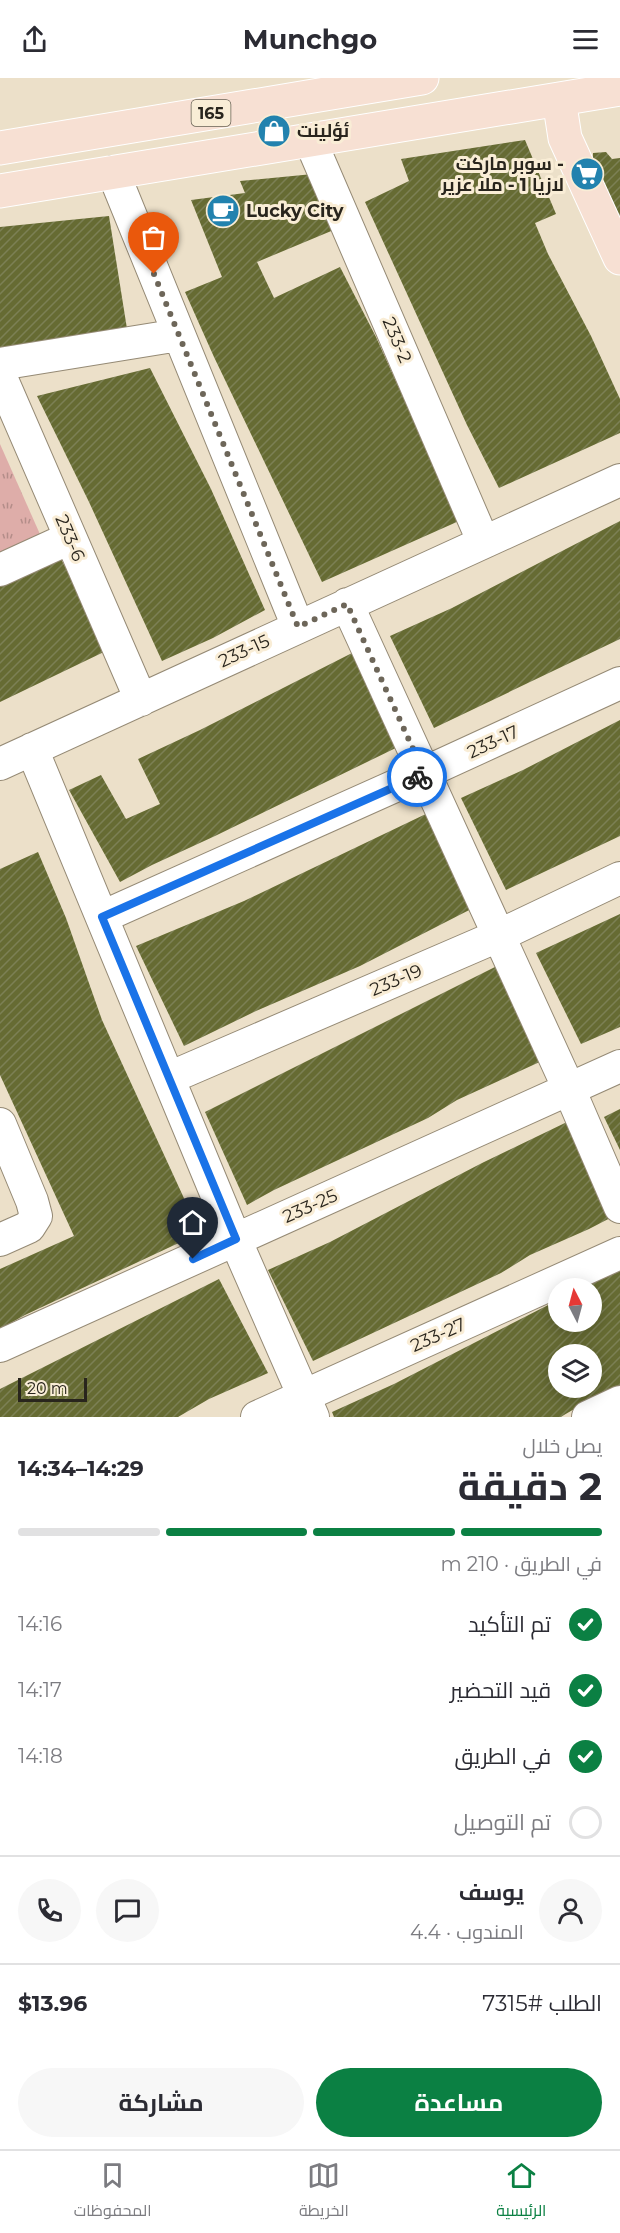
<!DOCTYPE html>
<html lang="ar">
<head>
<meta charset="utf-8">
<style>
	body { margin:0; font-family:Montserrat,Cairo,sans-serif; background:#f7f7f7; color:#2b2b33; direction:rtl; height:100vh; display:flex; flex-direction:column; font-size:22px; white-space:nowrap }
	* { box-sizing:border-box; margin:0 }
	p { font-size:20px; color:#7c7c81 }
	.icon { flex:none; width:33px; height:33px; fill:none; stroke:currentColor; stroke-width:2; stroke-linecap:round; stroke-linejoin:round }
	.map { position:relative; height:1339px; overflow:hidden; direction:ltr }
	.side { display:flex; flex-direction:column; background:#fff; flex:1 }
	.side>* { flex:none }
	.needle { width:39px; rotate:354deg }
	.buttons { position:absolute; left:548px; top:1200px; display:grid; gap:12px }
	.buttons a { display:grid; place-items:center; width:54px; height:54px; border-radius:50%; background:#fff; box-shadow:0 3px 15px #0003; font-size:30px }
	.scale { position:absolute; left:18px; bottom:15px; width:69px; box-sizing:border-box; padding-left:6px; border:3px solid #29251d; border-top:0; font-size:16px; line-height:21px; white-space:nowrap; color:#29251d; -webkit-text-stroke:4px #f9edd6; paint-order:stroke }
	.pin { position:absolute; display:grid; place-items:center; width:51px; height:51px; color:#fff; margin:-62px -26px; border-radius:50% 50% 50% 0; rotate:-45deg; box-shadow:0 0 6px #0007 }
	.pin .icon { rotate:45deg }
	.courier { position:absolute; display:grid; place-items:center; width:60px; height:60px; margin:-30px; border:4px solid #1a73e8; border-radius:50%; background:#fff; color:#222; box-shadow:0 2px 8px #0007 }
	.summary em { font-style:normal; font-weight:700 }
	.summary div { display:flex; flex-direction:column-reverse }
	.summary { display:flex; align-items:center; justify-content:space-between; height:102px; padding:0 18px }
	h1 { font-size:39px; font-weight:700; line-height:45px }
	.bar { display:grid; grid-template-columns:repeat(4,1fr); gap:9px 6px; align-content:center; height:72px; padding:0 18px }
	.bar i { height:8px; border-radius:4px; background:#e1e1e2 }
	.bar .current { background:#0b8043 }
	.bar p { grid-column:span 4 }
	.line { display:flex; align-items:center; gap:15px; padding:0 18px; border-top:2px solid #e1e1e2 }
	.line div { flex:1 }
	.round { display:grid; place-items:center; flex:none; width:63px; height:63px; border-radius:32px; background:#f7f7f7 }
	ol { padding:0 18px; list-style:none }
	li { display:flex; align-items:center; gap:18px; height:66px }
	li p { margin-inline-start:auto }
	li .icon { padding:6px; border-radius:50%; background:#0b8043; color:#fff; stroke-width:4 }
	li:last-child { color:#7c7c81 }
	li i { width:33px; height:33px; border:3px solid #e1e1e2; border-radius:50% }
	.primary-button { display:flex; gap:12px; margin-top:auto; padding:12px 18px }
	.primary-button a { flex:1; height:69px; border-radius:36px; background:#0b8043; color:#fff; font-size:24px; font-weight:700; line-height:69px; text-align:center }
	.primary-button a+a { background:#f7f7f7; color:#2b2b33 }
	header { display:flex; justify-content:space-between; align-items:center; height:78px; padding:0 18px; background:#fff; font-size:27px; font-weight:700 }
	.dock { display:flex; justify-content:space-around; align-items:center; height:84px; border-top:2px solid #e1e1e2; background:#fff; font-size:16px; color:#7c7c81 }
	.dock a { display:grid; justify-items:center; gap:3px }
	.dock .current { color:#0b8043 }
	.map>svg:first-child { display:block }
	.park { fill:url(#park-tufts) }
	.building { fill:url(#building-hatch); fill-rule:evenodd }
	.lines { fill:none; stroke-linecap:round; stroke-linejoin:round }
	.minor-casing { stroke:#958a75; stroke-width:34 }
	.major-casing { stroke:#fff; stroke-width:35 }
	.minor { stroke:#fff; stroke-width:32 }
	.major { stroke:#f7e0d3; stroke-width:33 }
	.done { stroke:#6d6659; stroke-width:6; stroke-dasharray:0 10.8 }
	.route { stroke:#1a73e8; stroke-width:8 }
	.labels { text-anchor:middle; stroke-width:6; stroke-linejoin:round; paint-order:stroke }
	.shield { fill:#f9edd6; stroke:#676154; stroke-width:1.5 }
	.shield-label { font-size:16px; font-weight:bold; fill:#29251d }
	.poi-label { font-size:18px; font-weight:bold; fill:#29251d; stroke:#f9edd6; text-anchor:start }
	.street-label { font-size:18px; fill:#29251d; stroke:#f9edd6 }
</style>
</head>
<body>
<header><svg class="icon" aria-label="menu" viewBox="0 0 24 24"><path d="M4 6h16M4 12h16M4 18h16"/></svg>Munchgo<svg class="icon" aria-label="share" viewBox="0 0 24 24"><path d="M12 15V3M7 8l5-5 5 5M5 13v7h14v-7"/></svg></header>
<div class="map">
<svg width="620" height="1339" viewBox="0 0 620 1339">
	<defs>
		<pattern id="park-tufts" width="24" height="20" patternUnits="userSpaceOnUse" patternTransform="scale(1.5)"><rect width="24" height="20" fill="#deada9"/><path d="M3 7l-1-3M5 7V3M7 7l1-3M15 17l-1-3M17 17v-4M19 17l1-3" fill="none" stroke="#b48d89"/></pattern>
		<pattern id="building-hatch" width="6" height="6" patternUnits="userSpaceOnUse" patternTransform="scale(1.5)"><rect width="6" height="6" fill="#666b33"/><path d="M-1 1l2-2M0 6l6-6M5 7l2-2" fill="none" stroke="#7c8055"/></pattern>
	</defs>
	<rect width="100%" height="100%" fill="#ece0c9"/>
	<path class="park" d="M 0,366 L 43,463 L 0,483 Z"/>
	<path class="building" d="M 525,62 L 556,136 L 535,145 L 548,176 L 591,258 L 620,321 L 620,355 L 499,410 L 467,347 L 365,124 L 409,103 L 401,81 Z
		M 606,74 L 612,81 L 620,80 L 620,154 L 592,94 L 593,75 Z
		M 313,96 L 336,151 L 257,184 L 274,220 L 340,189 L 376,259 L 459,443 L 322,504 L 214,279 L 185,214 L 222,199 L 191,122 L 245,115 L 240,103 Z
		M 109,138 L 128,257 L 0,277 L 0,149 Z
		M 150,290 L 211,411 L 265,532 L 213,560 L 162,583 L 89,424 L 37,318 Z
		M 620,443 L 620,561 L 434,650 L 390,558 L 452,530 Z
		M 60,479 L 108,572 L 0,624 L 0,509 Z
		M 356,573 L 404,666 L 215,758 L 152,787 L 120,804 L 69,712 L 101,697 L 126,741 L 160,726 L 138,681 L 200,652 Z
		M 620,642 L 620,758 L 506,812 L 461,720 L 523,692 Z
		M 430,734 L 479,827 L 360,888 L 256,933 L 184,968 L 136,868 L 244,823 Z
		M 38,774 L 66,840 L 102,942 L 200,1155 L 25,1237 L 0,1251 L 0,1191 L 74,1158 L 0,997 L 0,791 Z
		M 620,836 L 620,949 L 581,966 L 536,875 Z
		M 495,889 L 544,982 L 457,1022 L 428,1040 L 274,1112 L 247,1127 L 205,1034 Z
		M 620,1031 L 620,1072 L 604,1039 Z
		M 567,1044 L 616,1137 L 589,1151 L 530,1177 L 501,1195 L 313,1283 L 268,1192 L 330,1164 L 482,1085 Z
		M 620,1192 L 620,1308 L 593,1320 L 564,1337 L 561,1339 L 334,1339 L 332,1334 L 394,1306 L 558,1222 L 558,1244 L 591,1244 L 591,1210 L 583,1210 ZM 558,1276 L 591,1276 L 591,1310 L 558,1310 Z
		M 219,1201 L 268,1295 L 209,1321 L 178,1339 L 0,1339 L 0,1311 Z"/>
	<g class="lines">
		<g class="minor-casing">
			<path id="minor" d="M 310,62 L 483,463
				M 113,94 L 298,549
				M 0,286 L 179,257
				M 0,297 L 141,622
				M 0,492 L 70,460
				M 347,526 L 569,1011 L 620,1129
				M 32,671 L 235,1161 L 313,1339
				M 0,686 L 620,402
				M 102,839 L 424,695 L 620,605
				M 169,1000 L 498,858 L 620,800
				M 0,1046 L 32,1123 L 36,1138 L 29,1149 L 0,1162
				M 0,1268 L 620,988
				M 257,1339 L 620,1175
				M 588,1339 L 620,1324"/>
		</g>
		<g class="major-casing">
			<path id="major" d="M 559,21 L 565,60 L 620,180
				M 0,70 L 422,0
				M 0,113 L 620,11"/>
		</g>
		<use href="#minor" class="minor"/>
		<use href="#major" class="major"/>
	</g>
	<g class="lines">
		<path class="done" d="M 154,196 L 298,549 L 347,526 L 424,695 L 417,699"/>
		<path class="route" d="M 193,1181 L 236,1161 L 102,839 L 417,699"/>
	</g>
	<defs>
		<g id="shop-disc" transform="scale(1.725)"><circle r="9.5" fill="#2282ae" stroke="#f9edd6"/><path d="M-5-2.5h2.3a2.7 3.5 0 0 1 5.4 0H5L5.5 6h-11ZM-1.5-2.5h3a1.5 2.3 0 0 0-3 0Z" fill="#fff"/></g>
		<g id="supermarket-disc" transform="scale(1.725)"><circle r="9.5" fill="#2282ae" stroke="#f9edd6"/><path d="M-6-5.5h2.5l.6 2H6L4.5 2H-2.5L-4.4-4H-6ZM-1.5 3.2a1.3 1.3 0 1 0 .1 0ZM3 3.2a1.3 1.3 0 1 0 .1 0Z" fill="#fff"/></g>
		<g id="cafe-disc" transform="scale(1.725)"><circle r="9.5" fill="#2282ae" stroke="#f9edd6"/><path d="M-5.5-4.5H6V0H3Q3 3.5 0 3.5H-2.5Q-5.5 3.5-5.5 0ZM3-3.2v2h1.7v-2ZM-6 4.5H4V6H-6Z" fill="#fff"/></g>
	</defs>
	<g fill-rule="evenodd">
		<use href="#shop-disc" x="274" y="53"/>
		<use href="#supermarket-disc" x="587" y="96"/>
		<use href="#cafe-disc" x="223" y="133"/>
	</g>
	<g class="labels">
		<rect class="shield" x="191.5" y="22" width="39" height="26" rx="4.5"/>
		<g class="shield-label">
			<text x="211" y="41">165</text>
		</g>
		<g class="poi-label">
			<text x="297" y="59">ئؤلينت</text>
			<text x="564" y="92" text-anchor="end">سوبر ماركت -<tspan x="564" dy="21">لازيا 1 - ملا عزير</tspan></text>
			<text x="246" y="139">Lucky City</text>
		</g>
		<g class="street-label">
			<text transform="translate(397 262) rotate(67)" y="6">233-2</text>
			<text transform="translate(70 460) rotate(67)" y="6">233-6</text>
			<text transform="translate(244 573) rotate(-25)" y="6">233-15</text>
			<text transform="translate(493 664) rotate(-25)" y="6">233-17</text>
			<text transform="translate(396 902) rotate(-23)" y="6">233-19</text>
			<text transform="translate(310 1128) rotate(-24)" y="6">233-25</text>
			<text transform="translate(438 1257) rotate(-24)" y="6">233-27</text>
		</g>
	</g>
</svg>
<div class="buttons">
<a><svg class="needle" viewBox="-14 -14 28 28"><path d="M0-13l5 13h-10z" fill="#e53935"/><path d="M0 13l5-13h-10z" fill="#7c7c81"/></svg></a>
<a><svg class="icon" aria-label="layers" viewBox="0 0 24 24"><path d="M12 4l9 5-9 5-9-5zM3 14l9 5 9-5"/></svg></a>
</div>
<div class="scale">20 m</div>
<div class="pin" style="left:154px;top:196px;background:#ea580c"><svg class="icon" aria-label="bag" viewBox="0 0 24 24"><path d="M5 8h14l-1 12H6zM9 8a3 3 0 0 1 6 0"/></svg></div>
<div class="pin" style="left:193px;top:1181px;background:#1f2937"><svg class="icon" aria-label="home" viewBox="0 0 24 24"><path d="M3 11l9-7 9 7M6 9v11h12V9"/></svg></div>
<div class="courier" style="left:417px;top:699px"><svg class="icon" aria-label="bike" viewBox="0 0 24 24"><circle cx="6" cy="16" r="4"/><circle cx="18" cy="16" r="4"/><path d="M6 16l4-8h5l3 8M10 8l3 8H6M13 5h3"/></svg></div>
</div>
<section class="side">
<div class="summary"><div><h1>2 دقيقة</h1><p>يصل خلال</p></div><em>14:29–14:34</em></div>
<div class="bar"><i class="current"></i><i class="current"></i><i class="current"></i><i></i><p>في الطريق · 210 m</p></div>
<ol>
<li><svg class="icon" aria-label="check" viewBox="0 0 24 24"><path d="M5 12l5 5 9-10"/></svg>تم التأكيد<p>14:16</p></li>
<li><svg class="icon" aria-label="check" viewBox="0 0 24 24"><path d="M5 12l5 5 9-10"/></svg>قيد التحضير<p>14:17</p></li>
<li><svg class="icon" aria-label="check" viewBox="0 0 24 24"><path d="M5 12l5 5 9-10"/></svg>في الطريق<p>14:18</p></li>
<li><i></i>تم التوصيل</li>
</ol>
<div class="line" style="height:108px"><a class="round"><svg class="icon" aria-label="person" viewBox="0 0 24 24"><circle cx="12" cy="8" r="4"/><path d="M4 21q1-7 8-7t8 7"/></svg></a><div><b>يوسف</b><p>المندوب · 4.4</p></div><a class="round"><svg class="icon" aria-label="chat" viewBox="0 0 24 24"><path d="M4 5h16v11H9l-5 4z"/></svg></a><a class="round"><svg class="icon" aria-label="phone" viewBox="0 0 24 24"><path d="M5 4h4l2 5-3 2q2 4 5 5l2-3 5 2v4C11 20 4 13 5 4z"/></svg></a></div>
<div class="line" style="height:78px"><div>الطلب #7315</div><b>$13.96</b></div>
<div class="primary-button"><a>مساعدة</a><a>مشاركة</a></div>
</section>
<nav class="dock">
<a class="current"><svg class="icon" aria-label="home" viewBox="0 0 24 24"><path d="M3 11l9-7 9 7M6 9v11h12V9"/></svg>الرئيسية</a>
<a><svg class="icon" aria-label="map" viewBox="0 0 24 24"><path d="M3 6l6-2 6 2 6-2v14l-6 2-6-2-6 2zM9 4v14M15 6v14"/></svg>الخريطة</a>
<a><svg class="icon" aria-label="saved" viewBox="0 0 24 24"><path d="M7 4h10v16l-5-4-5 4z"/></svg>المحفوظات</a>
</nav>
</body>
</html>
